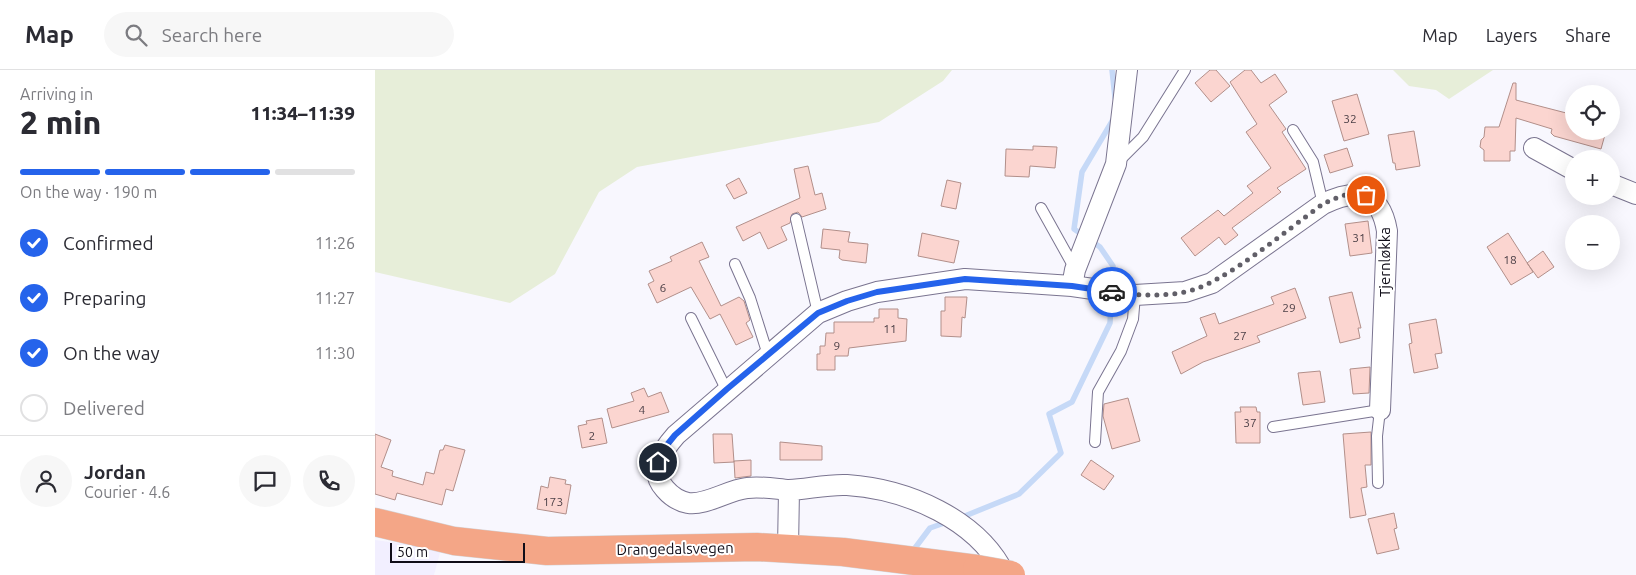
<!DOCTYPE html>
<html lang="en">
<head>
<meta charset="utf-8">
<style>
	body { margin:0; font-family:Ubuntu,sans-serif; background:#f7f7f7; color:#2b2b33; height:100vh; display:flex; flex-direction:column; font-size:19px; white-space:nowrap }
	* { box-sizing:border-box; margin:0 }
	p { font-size:16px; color:#7c7c81 }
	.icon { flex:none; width:28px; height:28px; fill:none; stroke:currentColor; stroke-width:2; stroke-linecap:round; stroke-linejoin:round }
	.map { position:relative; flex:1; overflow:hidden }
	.details { display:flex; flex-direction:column; background:#fff; width:375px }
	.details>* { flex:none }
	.buttons { position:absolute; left:1190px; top:15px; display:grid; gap:10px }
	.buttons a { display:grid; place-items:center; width:55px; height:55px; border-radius:50%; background:#fff; box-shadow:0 5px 20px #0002; font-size:25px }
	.scale { position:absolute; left:15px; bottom:12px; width:135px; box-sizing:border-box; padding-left:5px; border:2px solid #100d18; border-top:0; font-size:14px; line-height:18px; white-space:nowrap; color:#100d18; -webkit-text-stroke:4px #fff; paint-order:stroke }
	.pin { position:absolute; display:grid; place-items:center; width:42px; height:42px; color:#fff; margin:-21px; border:2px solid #fff; border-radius:50%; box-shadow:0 1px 5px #0007 }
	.courier { position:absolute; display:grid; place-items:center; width:50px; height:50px; margin:-25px; border:4px solid #2563eb; border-radius:50%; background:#fff; color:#222; box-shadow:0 1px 6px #0007 }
	.summary em { font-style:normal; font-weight:800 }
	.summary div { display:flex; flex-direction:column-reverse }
	.summary { display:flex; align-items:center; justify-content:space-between; height:85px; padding:0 20px }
	h1 { font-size:32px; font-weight:800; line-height:38px }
	.bar { display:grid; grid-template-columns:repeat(4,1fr); gap:8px 5px; align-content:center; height:60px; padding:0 20px }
	.bar i { height:6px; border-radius:4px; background:#e1e1e2 }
	.bar .selected { background:#2563eb }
	.bar p { grid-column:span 4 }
	.line { display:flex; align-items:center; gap:12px; padding:0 20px; border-top:1px solid #e1e1e2 }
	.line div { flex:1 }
	.round { display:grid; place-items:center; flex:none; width:52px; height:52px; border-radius:26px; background:#f7f7f7 }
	ol { padding:0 20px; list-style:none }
	li { display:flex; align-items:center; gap:15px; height:55px }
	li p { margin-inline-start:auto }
	li .icon { padding:5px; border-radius:50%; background:#2563eb; color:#fff; stroke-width:4 }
	li:last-child { color:#7c7c81 }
	li i { width:28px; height:28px; border:2px solid #e1e1e2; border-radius:50% }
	header { display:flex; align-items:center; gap:30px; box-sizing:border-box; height:70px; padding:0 25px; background:#fff; border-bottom:1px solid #e1e1e2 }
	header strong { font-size:24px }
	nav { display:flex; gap:28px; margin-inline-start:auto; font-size:18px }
	.search { width:350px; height:45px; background:#f7f7f7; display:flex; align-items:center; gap:12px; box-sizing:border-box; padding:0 18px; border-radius:28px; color:#7c7c81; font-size:19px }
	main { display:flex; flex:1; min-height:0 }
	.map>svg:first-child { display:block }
	.built { fill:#f2efff }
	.green { fill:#e7eed9 }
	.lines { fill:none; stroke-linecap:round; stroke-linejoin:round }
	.stream { stroke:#c6d9f7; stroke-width:5.5 }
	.building { fill:#fbd5d0; stroke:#b28f8a }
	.service-casing { stroke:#7a7490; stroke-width:12 }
	.minor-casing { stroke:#7a7490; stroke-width:22 }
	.primary-casing { stroke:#d4d3d5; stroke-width:29 }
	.service { stroke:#fff; stroke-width:10 }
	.minor { stroke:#fff; stroke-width:20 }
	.primary { stroke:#f4a687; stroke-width:28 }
	.primary-bridge-casing { stroke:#d4d3d5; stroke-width:29; stroke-linecap:butt }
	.primary-bridge { stroke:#f4a687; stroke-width:28 }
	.done { stroke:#615f68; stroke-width:5; stroke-dasharray:0 9 }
	.route { stroke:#2563eb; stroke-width:6 }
	.labels { text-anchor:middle; stroke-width:4; stroke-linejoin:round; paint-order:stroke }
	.number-label { font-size:12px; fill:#4b3f46 }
	.street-label { font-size:15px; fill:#100d18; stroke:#fff }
</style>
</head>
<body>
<header>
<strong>Map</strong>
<div class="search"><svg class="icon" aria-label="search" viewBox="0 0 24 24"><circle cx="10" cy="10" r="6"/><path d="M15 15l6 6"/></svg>Search here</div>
<nav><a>Map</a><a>Layers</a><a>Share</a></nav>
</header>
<main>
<section class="details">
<div class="summary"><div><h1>2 min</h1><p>Arriving in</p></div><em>11:34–11:39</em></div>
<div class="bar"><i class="selected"></i><i class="selected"></i><i class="selected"></i><i></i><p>On the way · 190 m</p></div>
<ol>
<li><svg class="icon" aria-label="check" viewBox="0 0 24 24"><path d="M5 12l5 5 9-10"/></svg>Confirmed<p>11:26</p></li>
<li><svg class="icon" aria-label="check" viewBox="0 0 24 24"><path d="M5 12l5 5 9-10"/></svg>Preparing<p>11:27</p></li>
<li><svg class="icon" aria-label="check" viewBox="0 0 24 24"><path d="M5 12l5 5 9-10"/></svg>On the way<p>11:30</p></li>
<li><i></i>Delivered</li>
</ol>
<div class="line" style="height:90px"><a class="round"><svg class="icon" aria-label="person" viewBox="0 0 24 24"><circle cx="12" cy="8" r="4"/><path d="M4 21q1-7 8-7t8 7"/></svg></a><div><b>Jordan</b><p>Courier · 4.6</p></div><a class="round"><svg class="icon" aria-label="chat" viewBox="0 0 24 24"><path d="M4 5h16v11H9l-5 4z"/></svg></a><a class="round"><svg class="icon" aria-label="phone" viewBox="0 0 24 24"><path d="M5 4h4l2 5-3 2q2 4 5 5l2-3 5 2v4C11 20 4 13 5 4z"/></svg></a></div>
</section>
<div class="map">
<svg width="1261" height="505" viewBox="0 0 1261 505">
	<rect width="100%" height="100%" fill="#f8f7fe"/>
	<path class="built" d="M 0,470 L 66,479 L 59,505 L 0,505 Z"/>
	<path class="green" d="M 0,0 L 577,0 L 568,11 L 504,52 L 262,97 L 224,122 L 180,204 L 135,233 L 0,202 Z
		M 1018,0 L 1118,0 L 1074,29 L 1061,20 L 1034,16 Z"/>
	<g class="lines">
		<path class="stream" d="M 737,0 L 740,28
			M 585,448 L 644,424 L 686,383 L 674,344 L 697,332 L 735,253 L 738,196 L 725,177 L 699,159 L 707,102 L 739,48
			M 537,482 L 555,458 L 572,452"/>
	</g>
	<path class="building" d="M 835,0 L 841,0 L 855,16 L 836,32 L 820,13 Z
		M 870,0 L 876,0 L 886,13 L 900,4 L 912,22 L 894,35 L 911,59 L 907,62 L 931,99 L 902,118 L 906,122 L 857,158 L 863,165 L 850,175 L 844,167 L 820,186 L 806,168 L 843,140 L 849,146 L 878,123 L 872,116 L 896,98 L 871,62 L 882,54 L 855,12 Z
		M 1138,13 L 1141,13 L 1141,30 L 1199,45 L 1199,61 L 1231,61 L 1226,79 L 1179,66 L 1176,63 L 1177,59 L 1141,48 L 1140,81 L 1135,81 L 1135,91 L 1109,91 L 1109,80 L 1105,77 L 1106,70 L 1109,67 L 1110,57 L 1124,57 Z
		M 982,24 L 994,64 L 969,71 L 957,31 Z
		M 1039,61 L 1045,96 L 1021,100 L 1020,93 L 1018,93 L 1013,65 Z
		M 658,76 L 682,77 L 680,98 L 655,96 L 654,107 L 630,106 L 631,79 L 658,80 Z
		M 972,78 L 978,96 L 955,103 L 949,85 Z
		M 433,96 L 440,125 L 447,123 L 451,139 L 427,147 L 423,142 L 417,144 L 415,153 L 406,157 L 412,170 L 393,179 L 385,162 L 368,171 L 361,157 L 425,128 L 419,99 Z
		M 364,108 L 372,123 L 359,129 L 351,115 Z
		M 572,110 L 586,113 L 581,139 L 566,136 Z
		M 993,151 L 997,183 L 975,186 L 970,154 Z
		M 448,159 L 475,162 L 473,172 L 493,174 L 491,193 L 467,190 L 464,188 L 465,180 L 446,178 Z
		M 547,163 L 584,171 L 579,193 L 543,186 Z
		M 1133,163 L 1158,202 L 1136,215 L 1112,177 Z
		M 327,172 L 334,187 L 324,191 L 346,236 L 364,227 L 369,231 L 375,250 L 371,253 L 378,267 L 361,275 L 345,244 L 335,249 L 316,217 L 282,233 L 273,214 L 279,211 L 274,201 L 297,191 L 295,187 Z
		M 1168,181 L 1179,197 L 1163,208 L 1152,193 Z
		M 920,218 L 931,248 L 882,266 L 885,272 L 828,292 L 806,304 L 797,282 L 832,266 L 825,248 L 840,243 L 844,254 L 899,234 L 896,227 Z
		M 977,222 L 986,258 L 983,258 L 985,268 L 965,273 L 954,227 Z
		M 570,227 L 592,227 L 590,248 L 587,247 L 586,267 L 566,266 L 566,241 L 570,241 Z
		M 504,239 L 523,239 L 523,248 L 532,249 L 531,271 L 474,278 L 473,286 L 460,286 L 460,300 L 442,300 L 442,284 L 445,284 L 445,276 L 450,276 L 451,263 L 459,263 L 459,252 L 499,252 L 499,248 L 504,248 Z
		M 1061,249 L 1067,283 L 1060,284 L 1063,298 L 1039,303 L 1034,274 L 1037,273 L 1034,254 Z
		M 995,297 L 994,323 L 978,324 L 975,299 Z
		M 945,301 L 950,332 L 928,335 L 923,303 Z
		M 269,318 L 273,327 L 286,322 L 294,342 L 237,358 L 232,339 L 259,331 L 256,323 Z
		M 753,328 L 765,371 L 737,379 L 728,346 L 729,334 Z
		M 865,337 L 881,337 L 882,342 L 885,342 L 885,373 L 861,373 L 860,342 L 866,342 Z
		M 227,348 L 232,373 L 207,378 L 203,356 L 212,354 L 211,351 Z
		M 996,362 L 996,395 L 990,395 L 992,417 L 986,418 L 991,445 L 975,448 L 968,364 Z
		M 0,364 L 16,370 L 6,397 L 18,401 L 17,406 L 48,415 L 51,402 L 59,404 L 65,380 L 68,380 L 70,375 L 90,380 L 78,421 L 71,419 L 67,435 L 22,423 L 20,430 L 0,424 Z
		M 338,364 L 357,364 L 359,392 L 339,393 Z
		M 405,372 L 447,376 L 447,390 L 405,390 Z
		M 376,390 L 376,406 L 360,408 L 359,391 Z
		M 716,390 L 739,406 L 729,420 L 706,405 Z
		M 175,407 L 191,410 L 190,414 L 196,415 L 191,444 L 162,439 L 166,416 L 173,418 Z
		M 1019,443 L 1022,458 L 1019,459 L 1024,479 L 1002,484 L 993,449 Z"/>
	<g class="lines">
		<g class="service-casing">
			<path id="service" d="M 918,60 L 938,92 L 948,134
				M 744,91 L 768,67 L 810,0
				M 666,138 L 700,199
				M 421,149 L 443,243
				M 360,194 L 375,228 L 393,285
				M 316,248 L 351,319
				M 898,357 L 1005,340 L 1002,366 L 1003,413
				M 720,372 L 723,322 L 746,281 L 758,249 L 760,225"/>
		</g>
		<g class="minor-casing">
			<path id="minor" d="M 1159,78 L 1199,100
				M 1236,114 L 1261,124
				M 697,216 L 700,200 L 741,94 L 752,0
				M 414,420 C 401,419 386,416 372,418 C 353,420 330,436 313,433 C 303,431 296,426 290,419 C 273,400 287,381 301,365 L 443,243 L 472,231 L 502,222 L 590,209 L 697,216 L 760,225 L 810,222 L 837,213 L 948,134 C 981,118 1005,120 1012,161 L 1005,340
				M 413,479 L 414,420 C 433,419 453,414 472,415 C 532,419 603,449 630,505"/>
		</g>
		<g class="primary-casing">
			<path id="primary" d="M 0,452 L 79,471 L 172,481 L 382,477 L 468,482 L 602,499"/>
		</g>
		<use href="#service" class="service"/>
		<use href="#minor" class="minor"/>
		<use href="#primary" class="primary"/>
		<g class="primary-bridge-casing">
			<path id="primary-bridge" d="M 602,499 L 636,505"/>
		</g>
		<use href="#primary-bridge" class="primary-bridge"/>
	</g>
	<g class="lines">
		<path class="done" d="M 737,222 C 760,225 786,227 810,222 C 848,215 914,158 948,134 C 963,127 974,121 991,125"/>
		<path class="route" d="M 283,392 L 287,381 L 300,365 L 352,319 L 443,243 L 472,231 L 502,222 L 590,209 L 697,216 L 737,222"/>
	</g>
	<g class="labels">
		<g class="number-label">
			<text x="975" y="53">32</text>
			<text x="984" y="172">31</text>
			<text x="1135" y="194">18</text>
			<text x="288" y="222">6</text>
			<text x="914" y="242">29</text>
			<text x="515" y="263">11</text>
			<text x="865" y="270">27</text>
			<text x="462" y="280">9</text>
			<text x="267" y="344">4</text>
			<text x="875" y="357">37</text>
			<text x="217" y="370">2</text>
			<text x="178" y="436">173</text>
		</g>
		<g class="street-label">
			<text transform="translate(1010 192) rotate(-90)" y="5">Tjernløkka</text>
			<text transform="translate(300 479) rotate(-1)" y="5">Drangedalsvegen</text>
		</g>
	</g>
</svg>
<div class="buttons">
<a><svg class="icon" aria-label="locate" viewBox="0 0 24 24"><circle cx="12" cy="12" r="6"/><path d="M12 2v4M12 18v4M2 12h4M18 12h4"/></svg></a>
<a>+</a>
<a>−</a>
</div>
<div class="scale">50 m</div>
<div class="pin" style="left:991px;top:125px;background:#ea580c"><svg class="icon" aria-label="bag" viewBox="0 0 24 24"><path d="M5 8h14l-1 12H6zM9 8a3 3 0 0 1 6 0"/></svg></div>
<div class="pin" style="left:283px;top:392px;background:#1f2937"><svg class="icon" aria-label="home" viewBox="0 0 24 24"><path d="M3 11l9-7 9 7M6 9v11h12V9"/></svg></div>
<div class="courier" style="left:737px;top:222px"><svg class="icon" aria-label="car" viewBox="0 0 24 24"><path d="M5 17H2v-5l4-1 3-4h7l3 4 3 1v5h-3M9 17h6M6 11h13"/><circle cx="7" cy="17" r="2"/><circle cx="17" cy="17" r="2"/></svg></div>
</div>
</main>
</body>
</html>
